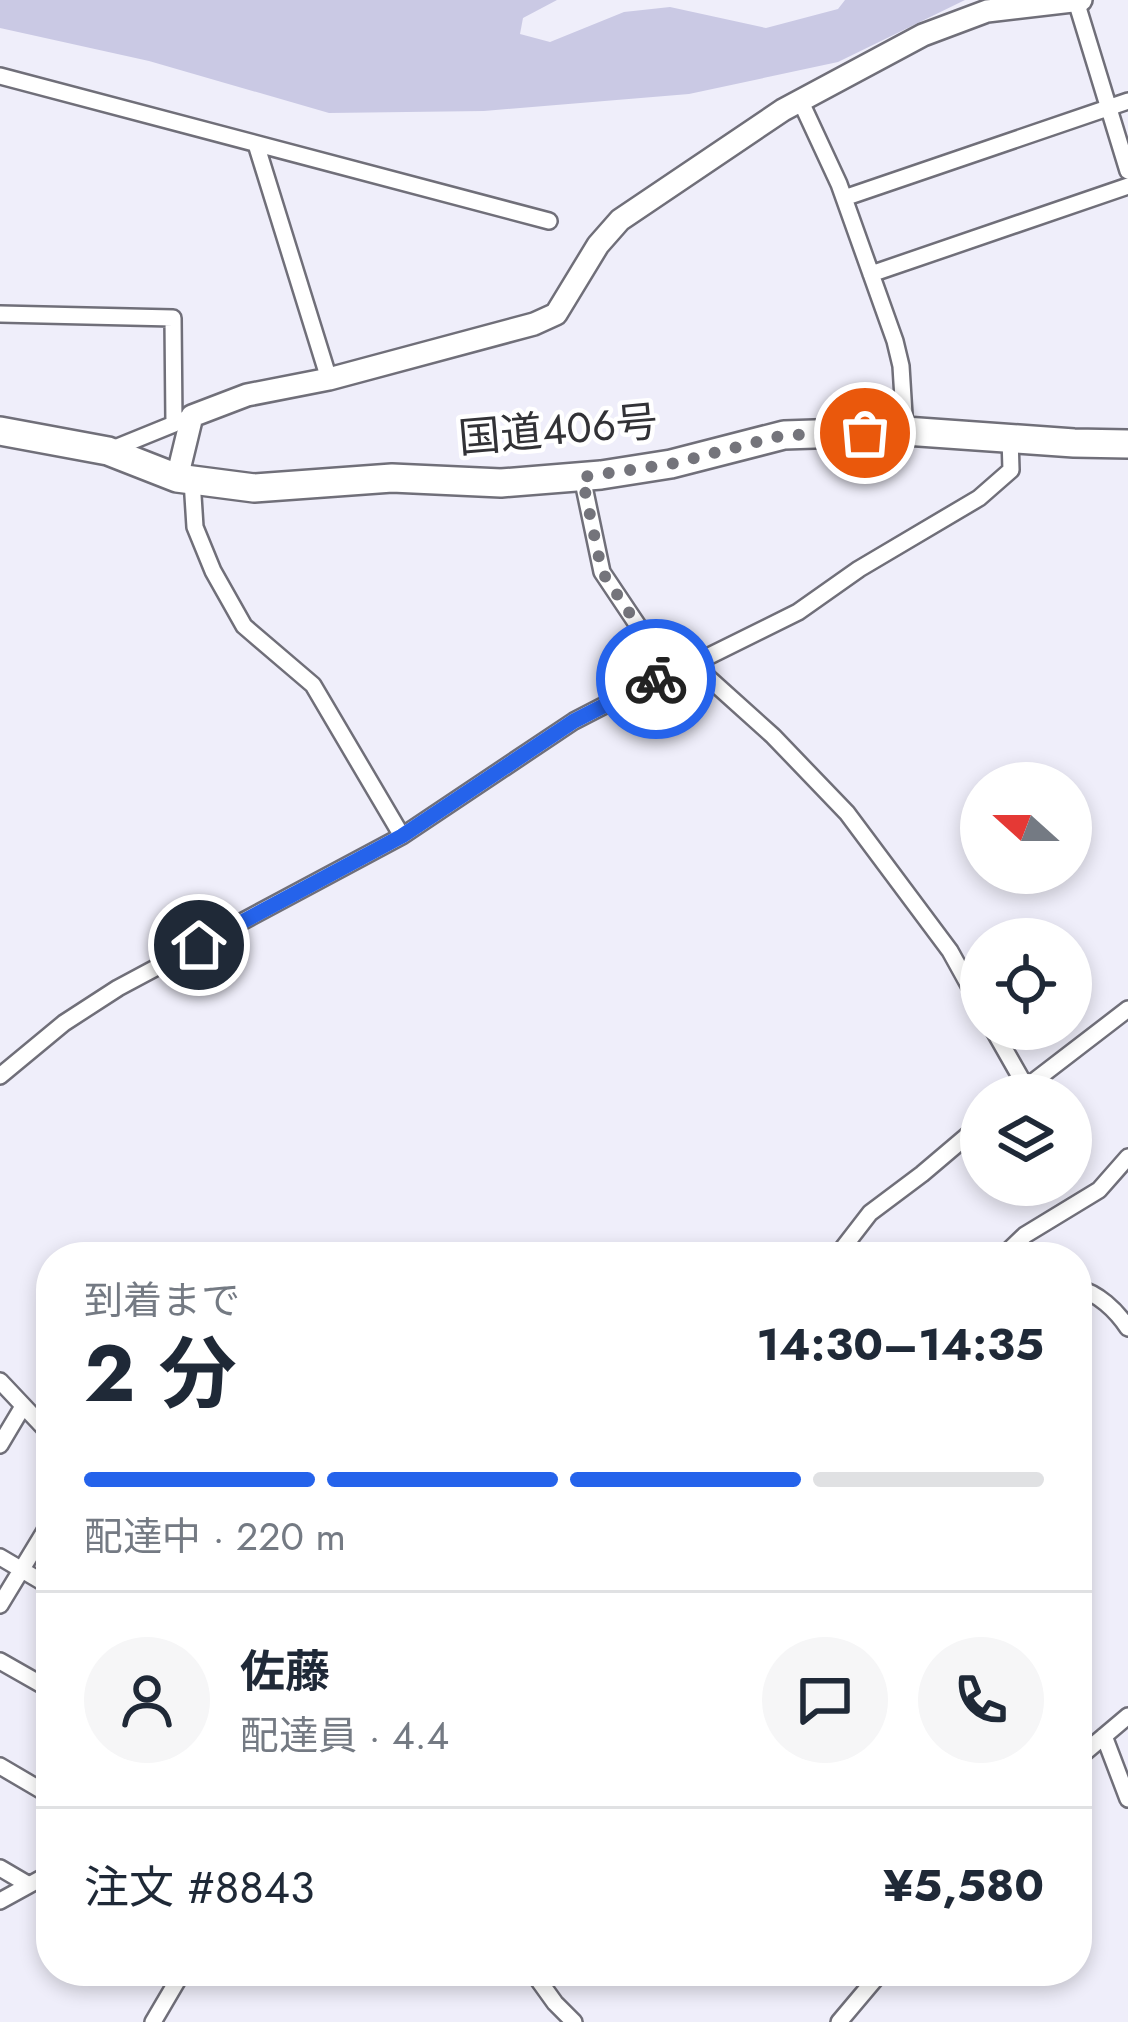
<!DOCTYPE html>
<html lang="ja">
<head>
<meta charset="utf-8">
<style>
	body { margin:0; font-family:Jost,"Noto Sans JP",sans-serif; background:#f6f6f7; color:#1f2937; height:100vh; display:flex; flex-direction:column; font-size:45px; white-space:nowrap }
	* { box-sizing:border-box; margin:0 }
	p { font-size:39px; color:#747a83 }
	.icon { flex:none; width:66px; height:66px; fill:none; stroke:currentColor; stroke-width:2; stroke-linecap:round; stroke-linejoin:round }
	.map { position:relative; flex:1; overflow:hidden }
	.drawer { position:absolute; left:36px; top:1242px; width:1056px; height:744px; display:flex; flex-direction:column; background:#fff; border-radius:48px; box-shadow:0 6px 18px #0003 }
	.drawer>* { flex:none }
	.needle { width:78px; rotate:291deg }
	.controls { position:absolute; left:960px; top:762px; display:grid; gap:24px }
	.controls a { display:grid; place-items:center; width:132px; height:132px; border-radius:50%; background:#fff; box-shadow:0 6px 18px #0003; font-size:60px }
	.pin { position:absolute; display:grid; place-items:center; width:102px; height:102px; color:#fff; margin:-51px; border:6px solid #fff; border-radius:50%; box-shadow:0 3px 12px #0007 }
	.courier { position:absolute; display:grid; place-items:center; width:120px; height:120px; margin:-60px; border:9px solid #2563eb; border-radius:50%; background:#fff; color:#222; box-shadow:0 3px 15px #0007 }
	.overview em { font-style:normal; font-weight:700 }
	.overview div { display:flex; flex-direction:column-reverse }
	.overview { display:flex; align-items:center; justify-content:space-between; height:204px; padding:0 48px }
	h1 { font-size:78px; font-weight:700; line-height:90px }
	.bar { display:grid; grid-template-columns:repeat(4,1fr); gap:18px 12px; align-content:center; height:144px; padding:0 48px }
	.bar i { height:15px; border-radius:9px; background:#e0e1e3 }
	.bar .current { background:#2563eb }
	.bar p { grid-column:span 4 }
	.line { display:flex; align-items:center; gap:30px; padding:0 48px; border-top:3px solid #e0e1e3 }
	.line div { flex:1 }
	.round { display:grid; place-items:center; flex:none; width:126px; height:126px; border-radius:63px; background:#f6f6f7 }
	.map>svg:first-child { display:block }
	.green { fill:#cac9e4 }
	.lines { fill:none; stroke-linecap:round; stroke-linejoin:round }
	.minor-casing { stroke:#706f79; stroke-width:20 }
	.tertiary-casing { stroke:#706f79; stroke-width:26 }
	.trunk-casing { stroke:#706f79; stroke-width:32 }
	.minor { stroke:#fff; stroke-width:15 }
	.tertiary { stroke:#fff; stroke-width:21 }
	.trunk { stroke:#fff; stroke-width:27 }
	.done { stroke:#74747b; stroke-width:12; stroke-dasharray:0 21.6 }
	.route { stroke:#2563eb; stroke-width:15 }
	.labels { text-anchor:middle; stroke-width:9; stroke-linejoin:round; paint-order:stroke }
	.street-label { font-size:42px; fill:#323236; stroke:#fff }
</style>
</head>
<body>
<div class="map">
<svg width="1128" height="2022" viewBox="0 0 1128 2022">
	<rect width="100%" height="100%" fill="#efeefa"/>
	<path class="green" d="M 0,0 L 557,0 L 523,18 L 520,34 L 550,42 L 624,12 L 670,7 L 766,28 L 838,9 L 845,0 L 965,0 L 838,62 L 689,94 L 484,111 L 329,113 L 149,61 L 0,28 Z"/>
	<g class="lines">
		<g class="minor-casing">
			<path id="minor" d="M 1076,1 L 1128,171
				M 0,76 L 549,221
				M 800,100 L 839,184 L 895,341 L 901,366 L 905,431
				M 256,144 L 329,379
				M 844,198 L 1128,101
				M 871,274 L 1128,186
				M 0,314 L 173,318 L 174,424 L 192,416
				M 110,450 L 174,424
				M 582,477 L 602,572 L 669,672
				M 192,480 L 195,527 L 213,571 L 244,626 L 313,685 L 402,836
				M 693,664 L 773,736 L 847,813 L 950,951 L 981,1007
				M 993,1029 L 1026,1087
				M 0,1076 L 64,1023 L 118,988 L 402,836 L 574,721 L 669,672 L 693,664 L 798,612 L 859,569 L 979,498 L 1011,470 L 1010,437
				M 1016,1095 L 1128,1009
				M 836,1257 L 870,1213 L 922,1174 L 981,1124
				M 1002,1257 L 1025,1235 L 1099,1190 L 1128,1157
				M 1077,1288 C 1098,1293 1116,1310 1128,1328
				M 0,1381 L 51,1435
				M 0,1445 L 22,1408
				M 0,1557 L 51,1587
				M 0,1605 L 51,1521
				M 0,1661 L 51,1690
				M 1104,1736 L 1128,1799
				M 1077,1759 L 1128,1716
				M 0,1766 L 51,1796
				M 0,1868 L 29,1885
				M 0,1901 L 51,1873
				M 532,1971 L 555,2003 L 574,2022
				M 153,2022 L 183,1971
				M 839,2022 L 882,1971"/>
		</g>
		<g class="tertiary-casing">
			<path id="tertiary" d="M 177,478 L 192,416 L 247,395 L 329,379 L 534,324 L 556,314 L 598,245 L 620,220 L 783,110 L 923,35 L 987,11 L 1081,0"/>
		</g>
		<g class="trunk-casing">
			<path id="trunk" d="M 0,431 L 108,451 L 177,478 L 254,488 L 392,478 L 501,483 L 601,475 L 671,464 L 784,435 L 905,431 L 1074,443 L 1128,444"/>
		</g>
		<use href="#minor" class="minor"/>
		<use href="#tertiary" class="tertiary"/>
		<use href="#trunk" class="trunk"/>
	</g>
	<g class="lines">
		<path class="done" d="M 656,679 L 669,672 L 602,572 L 582,477 L 671,464 L 784,435 L 865,433"/>
		<path class="route" d="M 199,945 L 402,836 L 574,721 L 656,679"/>
	</g>
	<g class="labels">
		<g class="street-label">
			<text transform="translate(558 429) rotate(-5)" y="15">国道406号</text>
		</g>
	</g>
</svg>
<div class="controls">
<a><svg class="needle" viewBox="-14 -14 28 28"><path d="M0-13l5 13h-10z" fill="#e53935"/><path d="M0 13l5-13h-10z" fill="#747a83"/></svg></a>
<a><svg class="icon" aria-label="locate" viewBox="0 0 24 24"><circle cx="12" cy="12" r="6"/><path d="M12 2v4M12 18v4M2 12h4M18 12h4"/></svg></a>
<a><svg class="icon" aria-label="layers" viewBox="0 0 24 24"><path d="M12 4l9 5-9 5-9-5zM3 14l9 5 9-5"/></svg></a>
</div>
<div class="pin" style="left:865px;top:433px;background:#ea580c"><svg class="icon" aria-label="bag" viewBox="0 0 24 24"><path d="M5 8h14l-1 12H6zM9 8a3 3 0 0 1 6 0"/></svg></div>
<div class="pin" style="left:199px;top:945px;background:#1f2937"><svg class="icon" aria-label="home" viewBox="0 0 24 24"><path d="M3 11l9-7 9 7M6 9v11h12V9"/></svg></div>
<div class="courier" style="left:656px;top:679px"><svg class="icon" aria-label="bike" viewBox="0 0 24 24"><circle cx="6" cy="16" r="4"/><circle cx="18" cy="16" r="4"/><path d="M6 16l4-8h5l3 8M10 8l3 8H6M13 5h3"/></svg></div>
<section class="drawer">
<div class="overview"><div><h1>2 分</h1><p>到着まで</p></div><em>14:30–14:35</em></div>
<div class="bar"><i class="current"></i><i class="current"></i><i class="current"></i><i></i><p>配達中 · 220 m</p></div>
<div class="line" style="height:216px"><a class="round"><svg class="icon" aria-label="person" viewBox="0 0 24 24"><circle cx="12" cy="8" r="4"/><path d="M4 21q1-7 8-7t8 7"/></svg></a><div><b>佐藤</b><p>配達員 · 4.4</p></div><a class="round"><svg class="icon" aria-label="chat" viewBox="0 0 24 24"><path d="M4 5h16v11H9l-5 4z"/></svg></a><a class="round"><svg class="icon" aria-label="phone" viewBox="0 0 24 24"><path d="M5 4h4l2 5-3 2q2 4 5 5l2-3 5 2v4C11 20 4 13 5 4z"/></svg></a></div>
<div class="line" style="height:156px"><div>注文 #8843</div><b>¥5,580</b></div>
</section>
</div>
</body>
</html>
